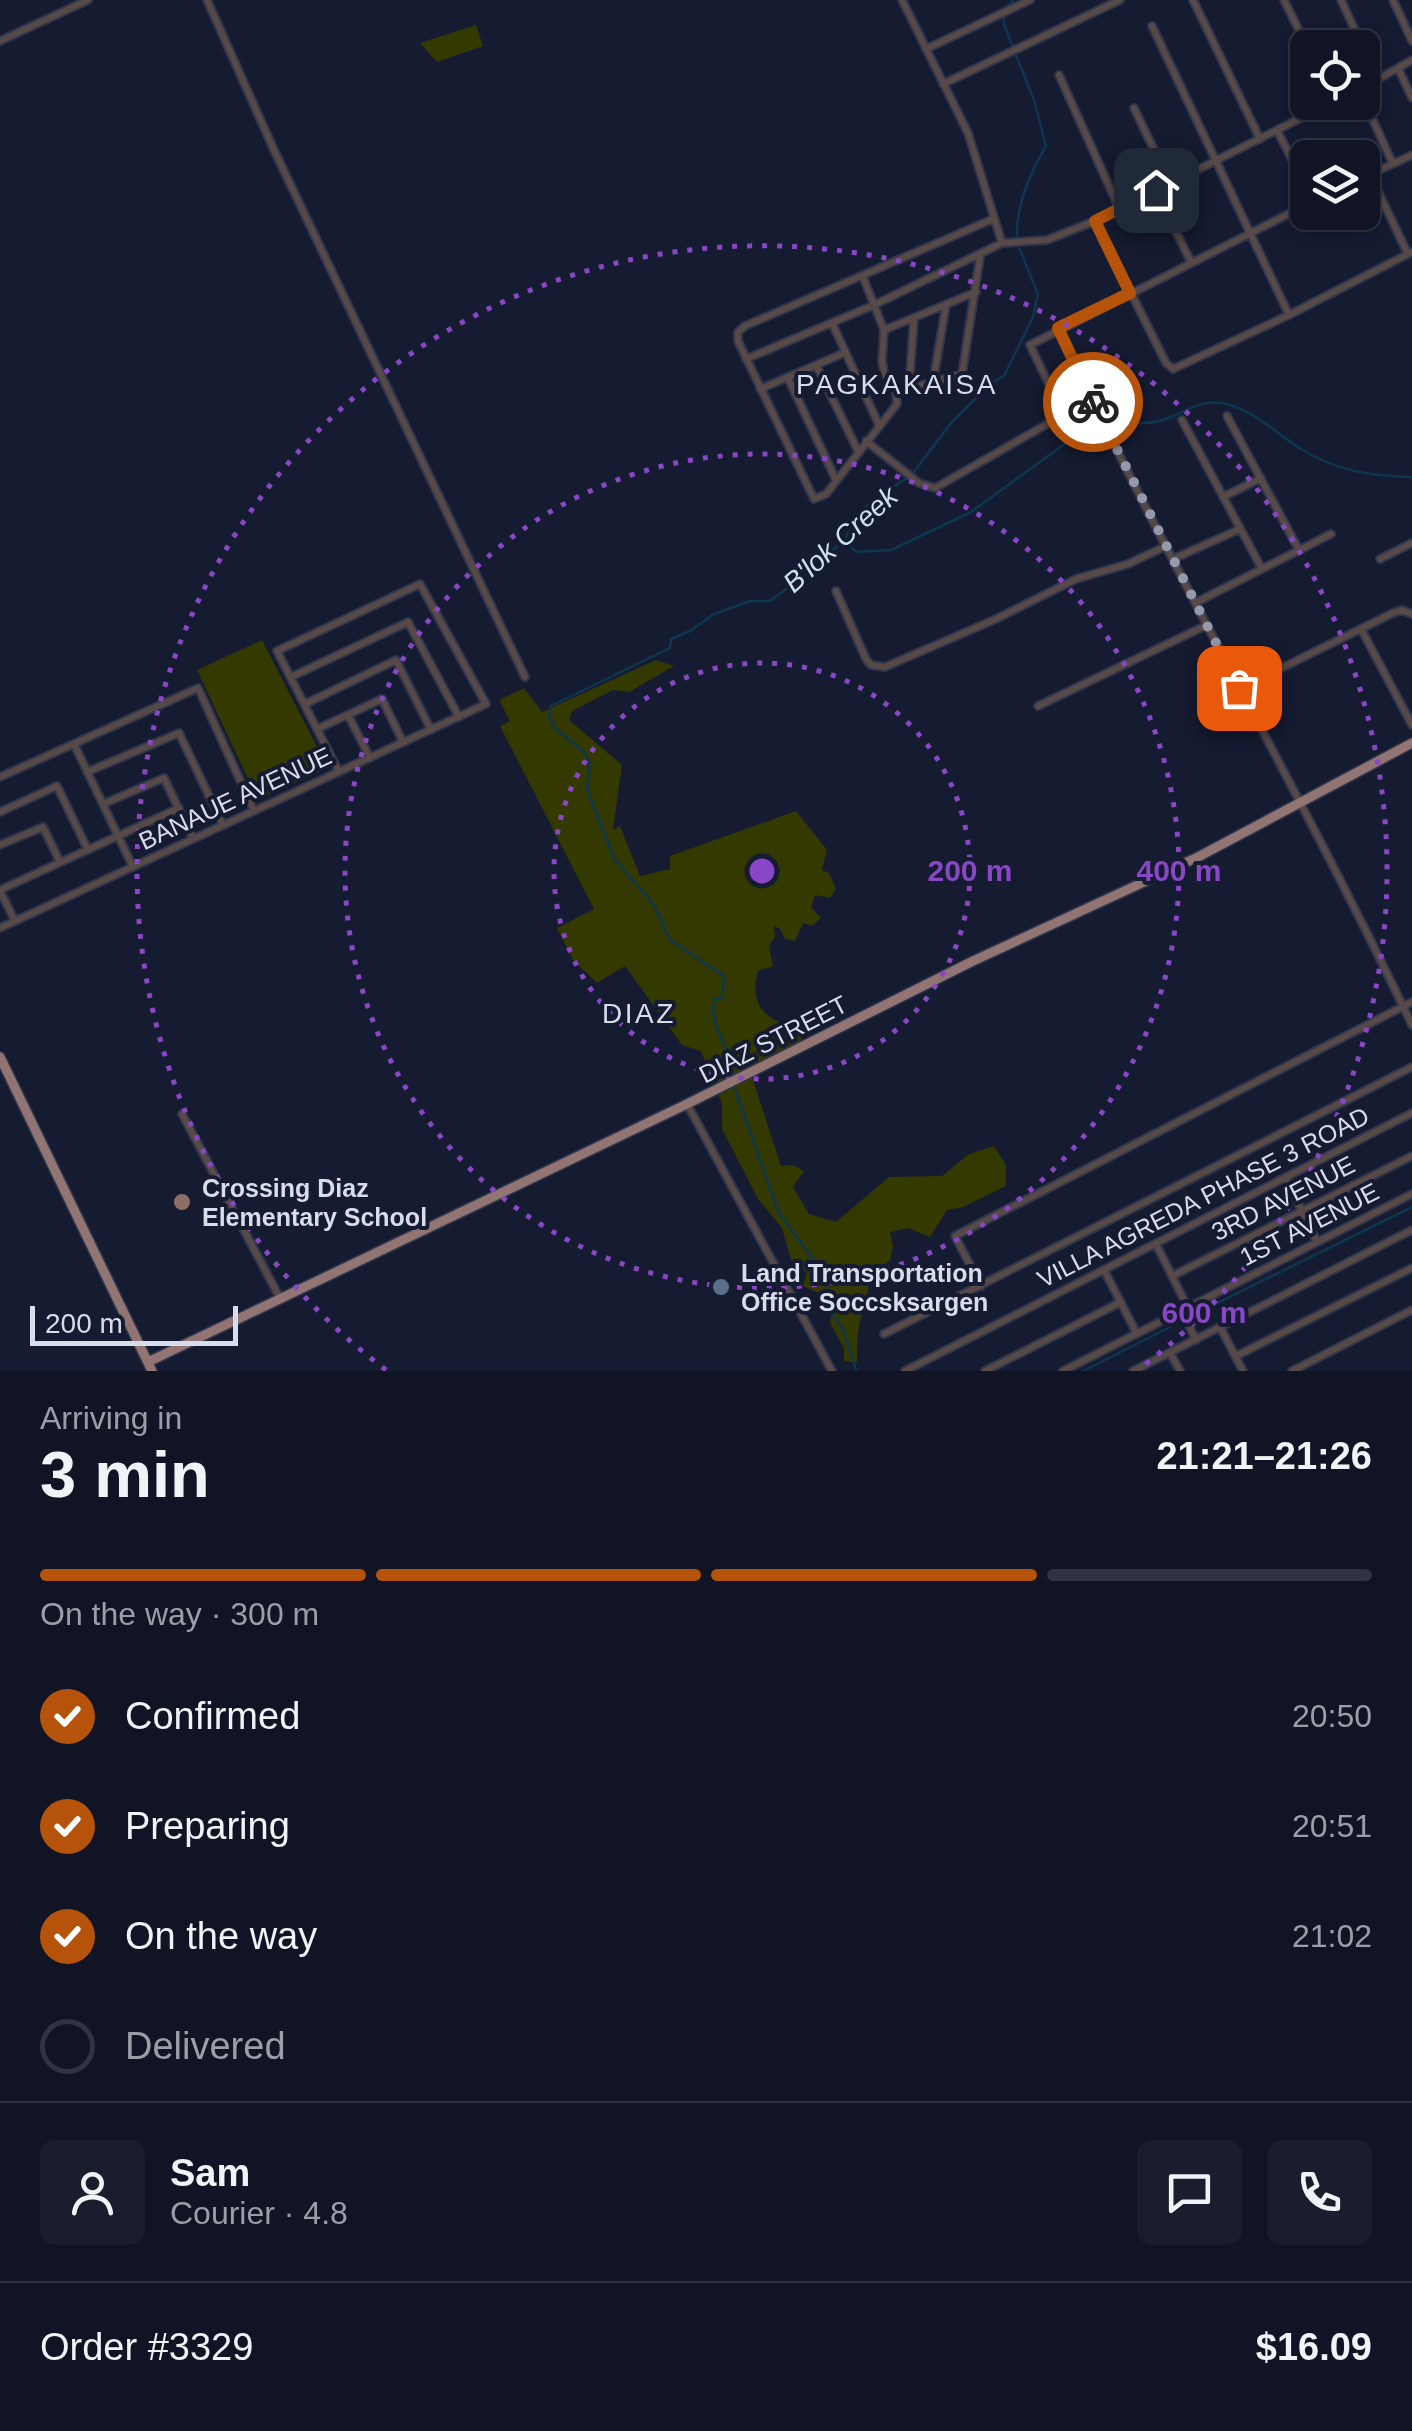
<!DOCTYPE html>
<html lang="en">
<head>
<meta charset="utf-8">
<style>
	body { margin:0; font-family:Helvetica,sans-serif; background:#191d2d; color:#f1f3f6; height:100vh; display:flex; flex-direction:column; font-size:38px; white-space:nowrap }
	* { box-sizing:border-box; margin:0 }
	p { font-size:32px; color:#9c9ea7 }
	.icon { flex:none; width:55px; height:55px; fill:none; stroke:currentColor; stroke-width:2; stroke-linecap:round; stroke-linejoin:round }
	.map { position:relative; height:1371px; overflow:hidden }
	.side { display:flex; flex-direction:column; background:#101425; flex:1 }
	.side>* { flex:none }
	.controls { position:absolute; left:1290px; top:30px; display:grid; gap:20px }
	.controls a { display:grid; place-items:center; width:90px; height:90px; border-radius:15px; background:#101425; box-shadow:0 5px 15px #0003,0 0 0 2px #303342; font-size:50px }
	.scale { position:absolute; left:30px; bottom:25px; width:208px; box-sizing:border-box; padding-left:10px; border:5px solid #d8ddec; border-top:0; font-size:28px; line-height:35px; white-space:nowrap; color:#d8ddec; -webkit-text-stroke:8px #151b31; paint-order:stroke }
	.pin { position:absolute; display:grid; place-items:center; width:85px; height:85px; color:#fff; margin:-42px; border-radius:20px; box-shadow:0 5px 15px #0006 }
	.courier { position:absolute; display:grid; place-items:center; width:100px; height:100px; margin:-50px; border:8px solid #b45309; border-radius:50%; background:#fff; color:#222; box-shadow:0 2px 12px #0007 }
	.summary em { font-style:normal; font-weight:800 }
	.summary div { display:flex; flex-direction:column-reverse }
	.summary { display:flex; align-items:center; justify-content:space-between; height:170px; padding:0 40px }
	h1 { font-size:65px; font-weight:800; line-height:75px }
	.bar { display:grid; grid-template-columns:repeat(4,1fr); gap:15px 10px; align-content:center; height:120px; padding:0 40px }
	.bar i { height:12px; border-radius:8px; background:#303342 }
	.bar .current { background:#b45309 }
	.bar p { grid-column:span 4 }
	.line { display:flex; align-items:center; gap:25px; padding:0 40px; border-top:2px solid #303342 }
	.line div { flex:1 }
	.round { display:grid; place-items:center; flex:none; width:105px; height:105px; border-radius:15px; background:#191d2d }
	ol { padding:0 40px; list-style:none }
	li { display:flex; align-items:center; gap:30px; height:110px }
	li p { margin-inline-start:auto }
	li .icon { padding:10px; border-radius:50%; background:#b45309; color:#fff; stroke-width:4 }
	li:last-child { color:#9c9ea7 }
	li i { width:55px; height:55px; border:5px solid #303342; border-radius:50% }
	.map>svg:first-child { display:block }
	.green { fill:#343900 }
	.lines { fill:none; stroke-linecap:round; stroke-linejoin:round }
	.stream { stroke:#0d3751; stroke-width:2.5 }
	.minor-casing { stroke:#30364b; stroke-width:10 }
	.major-casing { stroke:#30364b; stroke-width:12 }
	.minor { stroke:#574948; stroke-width:6 }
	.major { stroke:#927573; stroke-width:9 }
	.done { stroke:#9499ab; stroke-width:10; stroke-dasharray:0 18 }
	.route { stroke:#b45309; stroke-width:12 }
	.ring { fill:none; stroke:#8947c6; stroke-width:5; stroke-dasharray:5 10 }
	.education-dot { fill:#8d6e63; stroke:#151b31; stroke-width:4 }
	.service-dot { fill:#5c6f8a; stroke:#151b31; stroke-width:4 }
	.labels { text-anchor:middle; stroke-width:8; stroke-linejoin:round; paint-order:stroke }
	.street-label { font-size:25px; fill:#d8ddec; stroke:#151b31 }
	.poi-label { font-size:25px; font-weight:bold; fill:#d8ddec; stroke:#151b31; text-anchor:start }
	.neighbourhood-label { font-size:28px; letter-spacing:2.5px; fill:#d8ddec; stroke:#151b31 }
	.water-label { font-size:28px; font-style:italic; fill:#cee1ef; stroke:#151b31 }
	.centre { fill:#8947c6; stroke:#151b31; stroke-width:5 }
	.ring-label { font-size:30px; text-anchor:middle; font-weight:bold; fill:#8947c6; stroke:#151b31; stroke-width:8; stroke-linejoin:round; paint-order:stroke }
</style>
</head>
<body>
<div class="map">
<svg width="1412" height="1371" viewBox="0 0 1412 1371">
	<rect width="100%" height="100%" fill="#151b31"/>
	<path class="green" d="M 476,25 L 483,46 L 437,62 L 420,43 Z
		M 262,640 L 328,768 L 258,800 L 197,670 Z
		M 656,660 L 674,666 L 629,692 L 613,690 L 572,711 L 569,720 L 622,765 L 613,830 L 620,826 L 640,876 L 670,869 L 670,856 L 796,811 L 827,850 L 822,870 L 829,873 L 836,889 L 830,898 L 815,895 L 811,907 L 821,918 L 812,926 L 803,923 L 795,941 L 785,939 L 780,929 L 774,926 L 775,937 L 769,946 L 773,966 L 758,971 C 748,1010 769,1021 804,1030 L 800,1043 L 749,1068 L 781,1166 L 793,1165 L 804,1171 L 793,1187 L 809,1214 L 836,1222 L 889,1177 L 942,1176 L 969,1154 L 994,1146 L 1006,1165 L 1006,1186 L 963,1207 L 947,1210 L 930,1237 L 908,1228 L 890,1232 L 893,1246 L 890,1261 C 862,1277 873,1282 864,1307 C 857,1328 857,1341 857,1363 L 844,1361 L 844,1348 L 830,1323 L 833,1307 L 821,1294 L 803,1286 L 807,1273 L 791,1260 L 782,1228 L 758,1199 L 722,1129 L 722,1104 L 701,1051 L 682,1045 L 625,966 L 597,983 L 573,960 L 557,928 L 594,909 L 500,726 L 510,721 L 499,700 L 524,688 L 542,712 Z"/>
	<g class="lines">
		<path class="stream" d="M 1006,8 L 1013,0
			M 1004,15 L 1004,24 L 1013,48
			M 1015,53 L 1034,100 L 1046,146 C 1030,173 1016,205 1017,237
			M 1110,425 C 1124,419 1140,425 1155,422 C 1178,418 1196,399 1221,403 C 1252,408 1276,433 1301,449 C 1336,471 1371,476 1412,477
			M 913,473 L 951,423 L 991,383 L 1004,376 L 1033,317 L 1038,294 L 1018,245
			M 844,542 L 857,552 L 891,550 L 971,512 L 1066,443 L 1103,427
			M 733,1079 C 735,1050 707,1030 715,999 L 722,999 L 724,976 L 670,940 L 654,905 L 614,858 L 587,789 L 590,763 L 585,753 L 554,727 L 549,716 L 551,706 L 670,648 L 671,639 L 692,630 L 712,615 L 750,601 L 770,601 L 808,573 L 817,555 C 851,547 843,533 861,512 C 872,498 892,488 907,478
			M 734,1087 L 779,1213 L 823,1272 L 830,1310 L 844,1331 L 856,1371
			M 1189,1317 L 1412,1207
			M 1083,1371 L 1182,1321"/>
		<g class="minor-casing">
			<path id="minor" d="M 207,0 L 274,150 L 525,677
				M 902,0 L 968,133 L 1002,243
				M 1193,0 L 1260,139
				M 1284,0 L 1308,49
				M 1341,0 L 1378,80
				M 1393,0 L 1412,41
				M 1152,26 L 1289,315
				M 0,41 L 88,0
				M 926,49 L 1030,0
				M 1398,68 L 1412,98
				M 1059,75 L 1119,208
				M 943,84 L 1120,0
				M 1362,88 L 1412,60
				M 1362,96 L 1393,164
				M 1134,108 L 1170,183
				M 1278,132 L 1308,192
				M 1370,175 L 1408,254
				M 1362,178 L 1412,155
				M 1156,191 L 1191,262
				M 1095,221 L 1166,363 L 1173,369 L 1289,315 L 1412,252
				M 863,277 L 884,330 L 882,361 L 884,372 L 896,392 L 897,404 L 826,494 L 814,499 L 738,341 L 738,332 L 745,326 L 993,219
				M 832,323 L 879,425
				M 1058,328 C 1168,565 1300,790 1412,1025
				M 884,330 L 976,292
				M 746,359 L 874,305 L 1002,243 L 1047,240 L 1095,221 L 1333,102
				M 816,365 L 858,451
				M 788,378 L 836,480
				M 933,382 L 946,305
				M 909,388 L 914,318
				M 760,389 L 844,353
				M 896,392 L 962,374 L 980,257
				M 1063,414 L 1030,345 L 1308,204
				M 1227,416 L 1299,550
				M 1182,420 L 1262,569
				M 866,441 L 919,483 L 935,488 L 1091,399
				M 1223,497 L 1261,478
				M 1173,559 L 1240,529
				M 1380,559 L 1412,543
				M 836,591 L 866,659 L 871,665 L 885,667 L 996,619 L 1076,579 L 1128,564 L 1166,546
				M 1195,603 L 1331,534
				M 1361,629 L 1412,725
				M 291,677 L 408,622 L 459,717
				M 1239,689 L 1393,613 L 1402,610 L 1412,614
				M 305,704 L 396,660 L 431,730
				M 1038,706 L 1207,625
				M 348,715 L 370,758
				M 317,729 L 382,699 L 403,742
				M 74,744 L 133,867
				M 87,772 L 179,733 L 223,825
				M 0,777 L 198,688 L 254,811
				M 103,804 L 164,778 L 193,839
				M 0,812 L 57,786 L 88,850
				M 0,845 L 43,827 L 60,862
				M 0,890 L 179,808
				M 0,891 L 15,921
				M 0,928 C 162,853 324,779 486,704 L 420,584 L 277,651 L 339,772
				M 687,1104 L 832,1371
				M 182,1114 L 280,1298
				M 1286,1178 L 1317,1242
				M 1156,1244 L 1188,1308
				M 1104,1270 L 1137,1334
				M 1172,1276 L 1412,1156
				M 981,1286 L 955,1236 L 1412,1002
				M 1182,1311 L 1196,1340
				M 1220,1327 L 1243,1371
				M 884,1334 L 1412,1067
				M 1170,1353 L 1180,1371
				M 1236,1356 L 1412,1268
				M 905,1371 L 1412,1113
				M 985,1371 L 1121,1302
				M 1063,1371 L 1412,1194
				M 1133,1371 L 1412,1230
				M 1292,1371 L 1412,1310"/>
		</g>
		<g class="major-casing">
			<path id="major" d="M 0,1057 L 152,1371
				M 148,1362 L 687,1104 L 973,961 L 1198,857 L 1412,743"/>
		</g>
		<use href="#minor" class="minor"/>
		<use href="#major" class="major"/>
	</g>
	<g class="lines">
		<path class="done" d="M 1093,402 L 1239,688"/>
		<path class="route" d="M 1093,402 L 1058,328 L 1130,293 L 1095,221 L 1156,190"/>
	</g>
	<g class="ring">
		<circle cx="762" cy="871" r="208"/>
		<circle cx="762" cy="871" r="417"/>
		<path d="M386 1370A625 625 0 1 1 1138 1370"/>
	</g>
	<circle class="education-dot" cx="182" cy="1202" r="10"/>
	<circle class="service-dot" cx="721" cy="1287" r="10"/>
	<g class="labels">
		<g class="street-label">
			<text transform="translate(235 798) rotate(-25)" y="9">BANAUE AVENUE</text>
			<text transform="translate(773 1039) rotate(-27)" y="9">DIAZ STREET</text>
			<text transform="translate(1203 1197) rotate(-27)" y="9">VILLA AGREDA PHASE 3 ROAD</text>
			<text transform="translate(1283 1198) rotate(-27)" y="9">3RD AVENUE</text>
			<text transform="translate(1309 1224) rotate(-27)" y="9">1ST AVENUE</text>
		</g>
		<g class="poi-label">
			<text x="202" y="1197">Crossing Diaz<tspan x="202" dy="29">Elementary School</tspan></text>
			<text x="741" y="1282">Land Transportation<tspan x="741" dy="29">Office Soccsksargen</tspan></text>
		</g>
		<g class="neighbourhood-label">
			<text x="897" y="394">PAGKAKAISA</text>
			<text x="639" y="1023">DIAZ</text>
		</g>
		<g class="water-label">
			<text transform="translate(840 539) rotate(-42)" y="10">B'lok Creek</text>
		</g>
	</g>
	<circle cx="762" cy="871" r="15" class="centre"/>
	<g class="ring-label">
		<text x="970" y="881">200 m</text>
		<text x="1179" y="881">400 m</text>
		<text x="1204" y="1323">600 m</text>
	</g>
</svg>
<div class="controls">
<a><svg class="icon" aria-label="locate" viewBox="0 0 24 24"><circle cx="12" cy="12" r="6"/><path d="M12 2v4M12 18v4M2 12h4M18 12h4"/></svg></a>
<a><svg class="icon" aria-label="layers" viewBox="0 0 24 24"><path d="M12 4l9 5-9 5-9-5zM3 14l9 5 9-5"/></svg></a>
</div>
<div class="scale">200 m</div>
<div class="pin" style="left:1239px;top:688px;background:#ea580c"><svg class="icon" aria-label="bag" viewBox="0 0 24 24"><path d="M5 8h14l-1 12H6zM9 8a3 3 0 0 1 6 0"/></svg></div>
<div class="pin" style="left:1156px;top:190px;background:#1f2937"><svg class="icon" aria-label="home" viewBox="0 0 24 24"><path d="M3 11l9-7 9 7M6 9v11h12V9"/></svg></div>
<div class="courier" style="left:1093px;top:402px"><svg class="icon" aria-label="bike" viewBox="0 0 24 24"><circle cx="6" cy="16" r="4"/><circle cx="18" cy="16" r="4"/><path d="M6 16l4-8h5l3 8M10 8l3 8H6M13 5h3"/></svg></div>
</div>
<section class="side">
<div class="summary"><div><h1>3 min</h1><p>Arriving in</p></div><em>21:21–21:26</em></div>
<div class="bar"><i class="current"></i><i class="current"></i><i class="current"></i><i></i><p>On the way · 300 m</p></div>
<ol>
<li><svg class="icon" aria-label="check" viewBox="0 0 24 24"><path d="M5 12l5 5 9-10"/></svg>Confirmed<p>20:50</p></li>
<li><svg class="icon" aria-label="check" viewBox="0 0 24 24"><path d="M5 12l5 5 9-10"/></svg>Preparing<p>20:51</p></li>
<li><svg class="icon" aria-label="check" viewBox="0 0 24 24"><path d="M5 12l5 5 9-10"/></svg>On the way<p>21:02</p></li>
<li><i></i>Delivered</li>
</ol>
<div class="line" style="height:180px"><a class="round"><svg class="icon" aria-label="person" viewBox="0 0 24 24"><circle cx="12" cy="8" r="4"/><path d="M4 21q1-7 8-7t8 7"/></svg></a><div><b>Sam</b><p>Courier · 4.8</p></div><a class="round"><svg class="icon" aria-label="chat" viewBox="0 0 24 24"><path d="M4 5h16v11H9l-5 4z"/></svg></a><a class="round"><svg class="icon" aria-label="phone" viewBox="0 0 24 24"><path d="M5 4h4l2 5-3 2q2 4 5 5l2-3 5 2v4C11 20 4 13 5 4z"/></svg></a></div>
<div class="line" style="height:130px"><div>Order #3329</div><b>$16.09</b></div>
</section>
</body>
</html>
